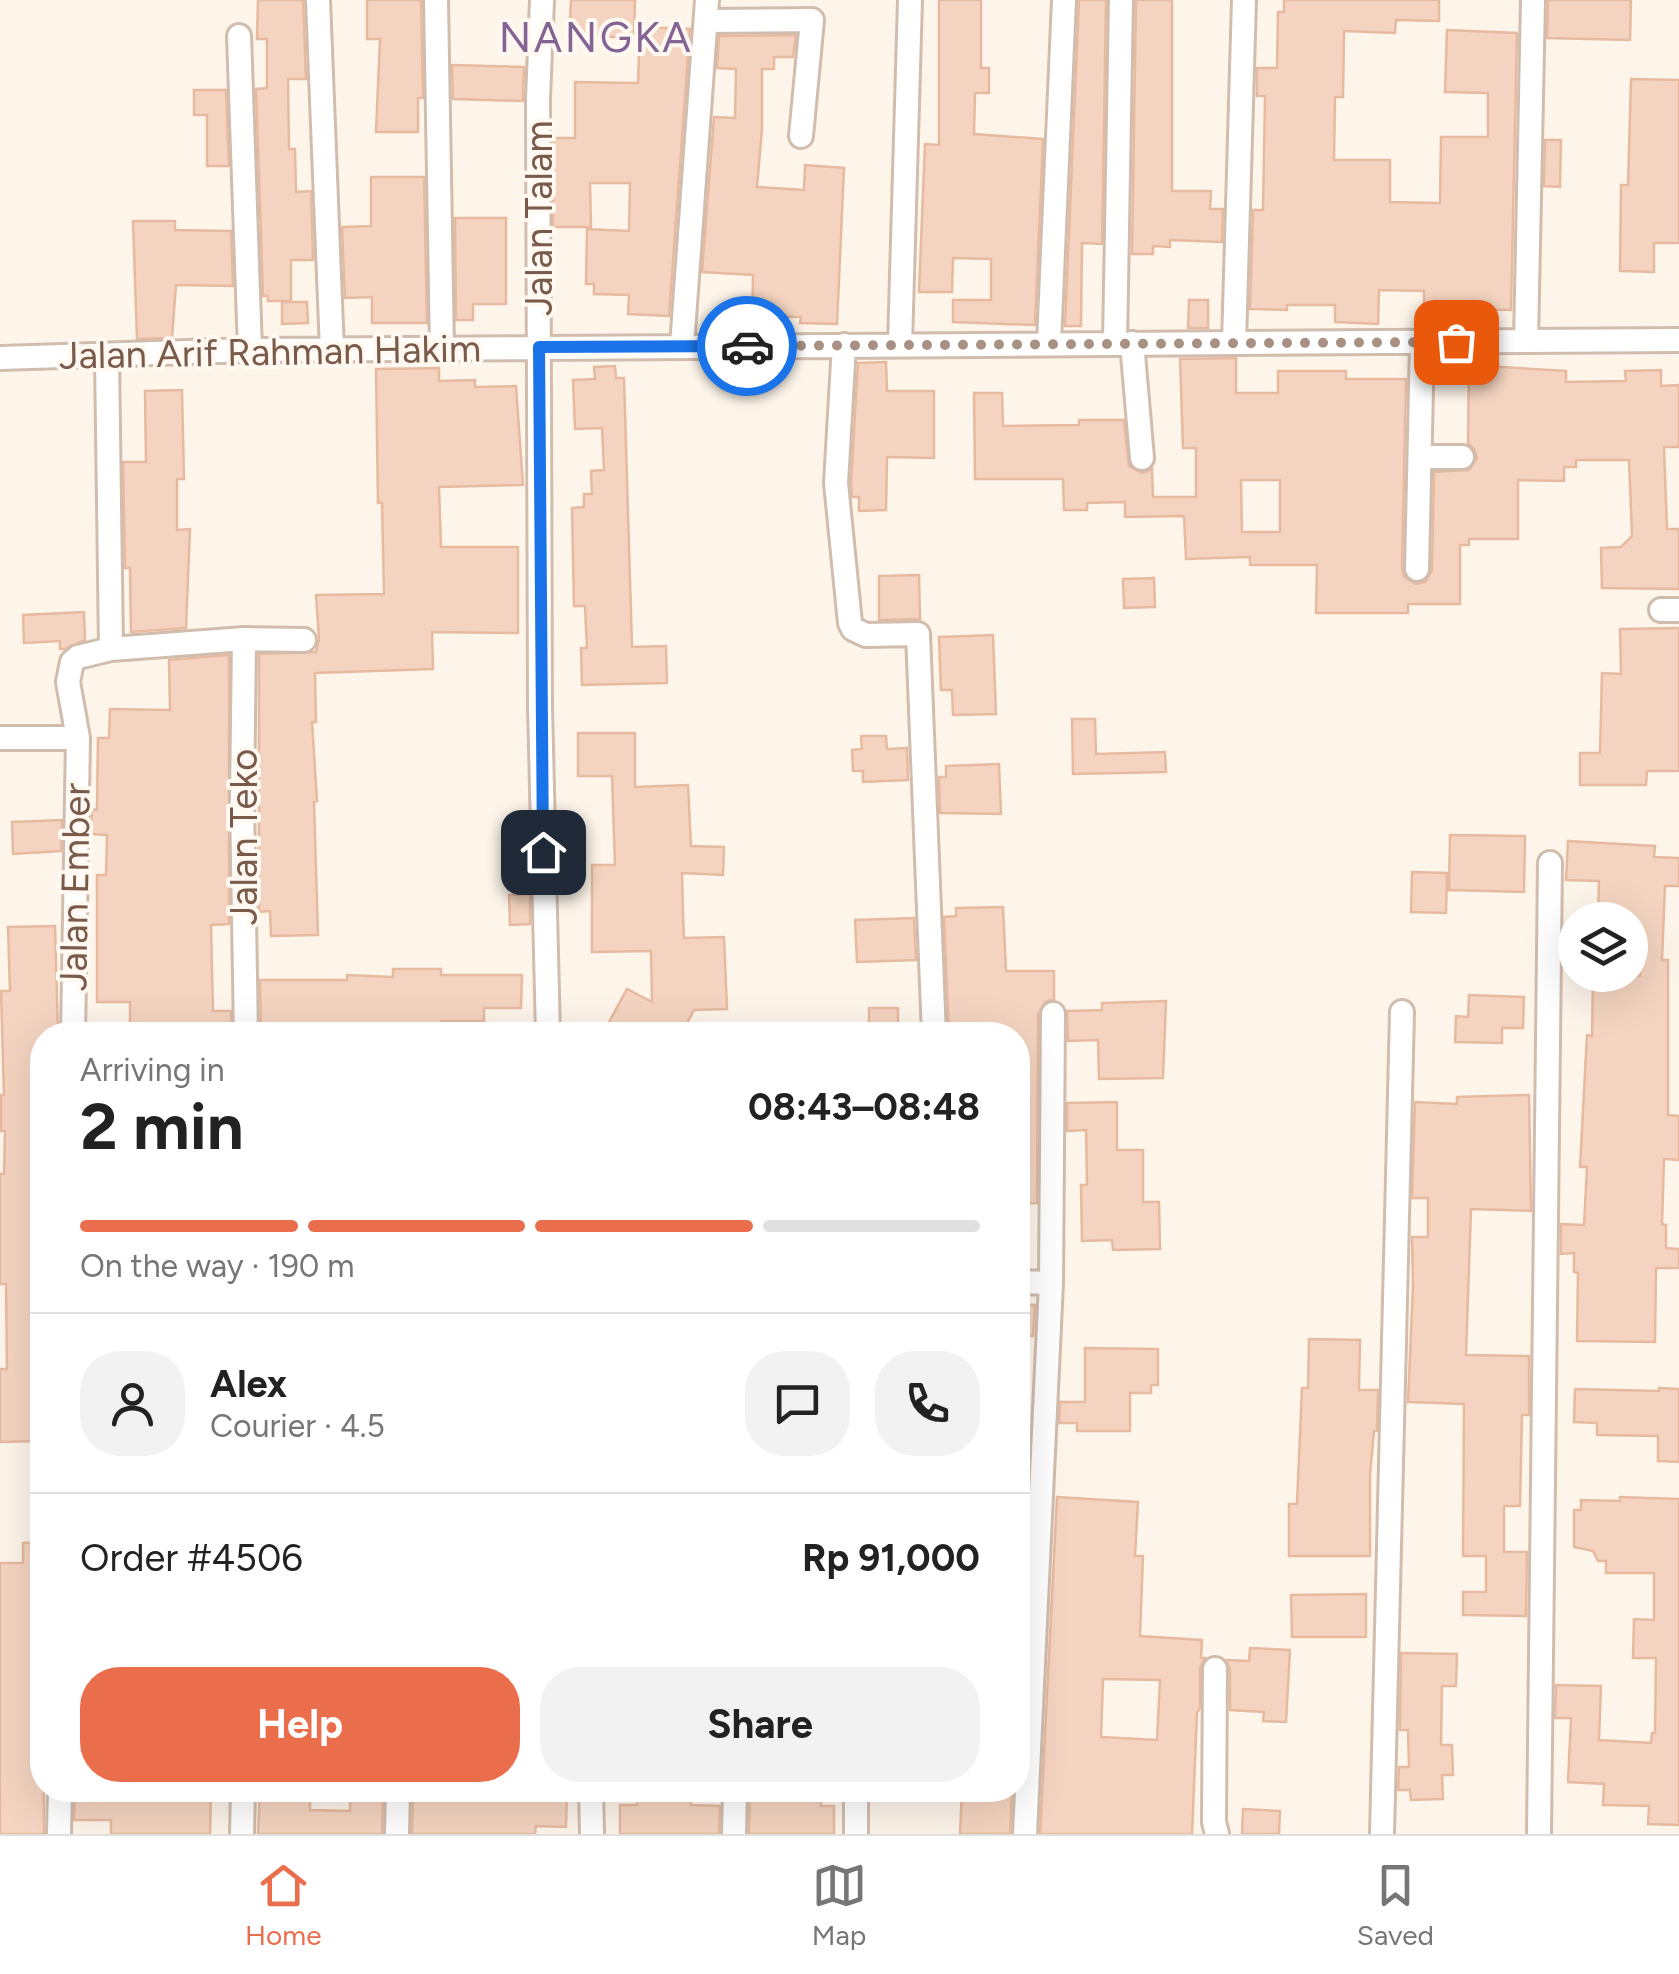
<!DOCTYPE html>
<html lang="en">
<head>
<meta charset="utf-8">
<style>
	body { margin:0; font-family:Figtree,sans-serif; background:#f2f2f2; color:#222; height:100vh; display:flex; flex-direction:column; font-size:38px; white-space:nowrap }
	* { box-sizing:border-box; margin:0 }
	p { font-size:32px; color:#767676 }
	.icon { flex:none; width:55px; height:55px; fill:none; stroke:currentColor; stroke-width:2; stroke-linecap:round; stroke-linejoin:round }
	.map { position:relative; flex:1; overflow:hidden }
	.panel { position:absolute; left:30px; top:1022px; width:1000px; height:780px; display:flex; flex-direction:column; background:#fff; border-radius:40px; box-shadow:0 10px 40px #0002 }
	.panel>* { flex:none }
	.buttons { position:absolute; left:1558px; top:902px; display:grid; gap:20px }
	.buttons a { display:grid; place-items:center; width:90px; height:90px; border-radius:50%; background:#fff; box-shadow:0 10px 40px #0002; font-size:50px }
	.pin { position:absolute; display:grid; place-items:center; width:85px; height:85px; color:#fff; margin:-42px; border-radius:20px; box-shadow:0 5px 15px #0006 }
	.courier { position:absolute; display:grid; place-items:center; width:100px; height:100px; margin:-50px; border:8px solid #1a73e8; border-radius:50%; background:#fff; color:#222; box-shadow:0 2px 12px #0007 }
	.headline em { font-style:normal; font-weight:700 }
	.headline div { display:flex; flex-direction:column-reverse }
	.headline { display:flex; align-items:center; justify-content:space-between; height:170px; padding:0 50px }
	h1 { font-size:65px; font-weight:700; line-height:75px }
	.bar { display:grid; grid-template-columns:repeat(4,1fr); gap:15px 10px; align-content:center; height:120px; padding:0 50px }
	.bar i { height:12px; border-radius:8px; background:#e0e0e0 }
	.bar .current { background:#ea6e4c }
	.bar p { grid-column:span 4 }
	.line { display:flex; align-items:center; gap:25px; padding:0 50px; border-top:2px solid #e0e0e0 }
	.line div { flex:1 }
	.round { display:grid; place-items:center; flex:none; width:105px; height:105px; border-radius:40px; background:#f2f2f2 }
	.button { display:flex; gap:20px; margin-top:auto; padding:20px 50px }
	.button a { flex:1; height:115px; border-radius:40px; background:#ea6e4c; color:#fff; font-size:40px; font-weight:700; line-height:115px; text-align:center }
	.button a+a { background:#f2f2f2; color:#222 }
	.tab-bar { display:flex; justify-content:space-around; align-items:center; height:140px; border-top:2px solid #e0e0e0; background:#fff; font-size:28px; color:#767676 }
	.tab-bar a { display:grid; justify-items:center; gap:5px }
	.tab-bar .current { color:#ea6e4c }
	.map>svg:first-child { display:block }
	.building { fill:#f4d4c0; stroke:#e7baa0; stroke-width:2.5; fill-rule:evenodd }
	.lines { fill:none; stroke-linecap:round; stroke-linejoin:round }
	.street-casing { stroke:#d1bdae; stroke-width:28 }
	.street { stroke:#fff; stroke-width:22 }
	.done { stroke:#a89183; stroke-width:10; stroke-dasharray:0 18 }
	.route { stroke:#1a73e8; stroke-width:12 }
	.labels { text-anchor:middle; stroke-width:8; stroke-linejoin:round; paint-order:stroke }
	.street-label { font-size:38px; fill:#7a5b4b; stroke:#fff9f1 }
	.quarter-label { font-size:42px; letter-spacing:2.5px; fill:#846495; stroke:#fff9f1 }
</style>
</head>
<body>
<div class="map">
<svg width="1679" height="1834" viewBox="0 0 1679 1834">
	<rect width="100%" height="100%" fill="#fdf5ea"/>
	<path class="building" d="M 258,0 L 303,0 L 306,79 L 288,79 L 289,149 L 295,149 L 296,192 L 311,191 L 313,260 L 291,260 L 291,301 L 268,301 L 268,296 L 263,296 L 256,89 L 267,88 L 267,39 L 257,39 Z
		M 367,0 L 421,0 L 423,98 L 418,98 L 418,132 L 376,132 L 380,39 L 367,39 Z
		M 571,0 L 635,0 L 634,38 L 569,35 Z
		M 939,0 L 981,0 L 981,68 L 989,68 L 989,93 L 975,93 L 974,134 L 1043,139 L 1035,325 L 953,322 L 953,300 L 991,300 L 991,259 L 953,258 L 952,292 L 919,292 L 925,144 L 939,145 Z
		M 1079,0 L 1106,0 L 1102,244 L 1082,243 L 1081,326 L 1065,326 Z
		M 1136,0 L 1172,0 L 1172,191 L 1211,191 L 1210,209 L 1223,209 L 1222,242 L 1170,240 L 1170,247 L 1153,246 L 1153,254 L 1132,254 Z
		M 1284,0 L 1439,0 L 1439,21 L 1396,20 L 1395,33 L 1344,31 L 1343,97 L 1335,97 L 1334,160 L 1390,160 L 1390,202 L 1440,203 L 1441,137 L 1488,137 L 1488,93 L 1445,92 L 1447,30 L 1517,33 L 1511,310 L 1424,309 L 1424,291 L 1379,290 L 1378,324 L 1335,322 L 1335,305 L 1287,305 L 1287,310 L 1250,309 L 1253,210 L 1263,210 L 1265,96 L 1257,96 L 1257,68 L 1277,68 L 1278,12 L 1284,12 Z
		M 1548,0 L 1631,0 L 1630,40 L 1547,38 Z
		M 640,27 L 690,29 L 669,316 L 628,314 L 629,295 L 594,294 L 594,284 L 586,284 L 587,229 L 629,231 L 630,183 L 590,183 L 591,227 L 553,227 L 553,138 L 575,138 L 575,82 L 638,83 Z
		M 796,35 L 793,57 L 774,57 L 774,69 L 762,69 L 762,129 L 757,187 L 804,190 L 805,165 L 844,168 L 837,324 L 800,323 L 801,317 L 752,316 L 753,275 L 702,272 L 714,117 L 735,118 L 736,69 L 717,68 L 719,36 Z
		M 452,65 L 524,67 L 523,101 L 453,99 Z
		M 1631,79 L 1679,80 L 1679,243 L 1654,243 L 1654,272 L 1620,271 L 1621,185 L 1628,185 Z
		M 194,90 L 226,90 L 229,166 L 207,166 L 207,115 L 194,115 Z
		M 1545,140 L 1561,140 L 1560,187 L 1544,186 Z
		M 371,177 L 424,177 L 427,323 L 372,323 L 372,297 L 345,298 L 342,227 L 371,226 Z
		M 455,218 L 506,218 L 506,304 L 473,304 L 473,320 L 456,320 Z
		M 133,221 L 175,221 L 175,230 L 231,231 L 233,286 L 176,285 L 172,338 L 137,339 Z
		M 1189,300 L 1208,300 L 1208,328 L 1188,328 Z
		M 282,302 L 307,302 L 308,323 L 282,324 Z
		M 1236,358 L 1236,393 L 1278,393 L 1278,371 L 1346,371 L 1346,379 L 1406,379 L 1402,569 L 1404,577 L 1416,584 L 1425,582 L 1432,570 L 1434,472 L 1469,470 L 1477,458 L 1474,449 L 1468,443 L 1469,365 L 1566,371 L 1566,382 L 1626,381 L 1625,371 L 1661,370 L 1661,386 L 1679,385 L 1679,447 L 1664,447 L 1667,529 L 1679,529 L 1679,589 L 1602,588 L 1601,548 L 1621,547 L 1632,536 L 1629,460 L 1576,460 L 1576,467 L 1564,467 L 1564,481 L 1518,480 L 1518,539 L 1469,539 L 1469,545 L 1460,545 L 1460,604 L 1408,604 L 1408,613 L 1316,613 L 1317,565 L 1250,565 L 1250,557 L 1186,559 L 1184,516 L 1125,517 L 1125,502 L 1087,503 L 1087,510 L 1064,510 L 1063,479 L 975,479 L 974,393 L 1002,393 L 1003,426 L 1079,425 L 1079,420 L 1124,420 L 1129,466 L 1142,473 L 1152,469 L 1153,497 L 1196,497 L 1196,448 L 1183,448 L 1180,359 ZM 1241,480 L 1280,480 L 1280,532 L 1242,532 Z
		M 886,362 L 887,391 L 934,391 L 934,458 L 887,457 L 886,510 L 859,511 L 859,497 L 852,497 L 851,483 L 858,363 Z
		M 615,366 L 616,378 L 624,378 L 632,647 L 666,646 L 667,683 L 582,685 L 581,648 L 587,648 L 585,606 L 574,606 L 572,508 L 584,507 L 584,494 L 592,494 L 591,471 L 604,470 L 602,428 L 575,429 L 573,380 L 595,379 L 594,367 Z
		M 439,368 L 439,381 L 475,380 L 475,387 L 516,386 L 523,485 L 439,487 L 441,547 L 518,547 L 518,633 L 432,632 L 433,669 L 315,673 L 316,722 L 312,722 L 317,801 L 314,802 L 318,935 L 271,936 L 270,911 L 259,912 L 259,654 L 316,652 L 319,639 L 316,595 L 384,594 L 382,503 L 378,503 L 376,369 Z
		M 182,390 L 184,479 L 177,479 L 177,530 L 190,529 L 186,628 L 131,632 L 130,568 L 125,568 L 123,462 L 146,462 L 145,391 Z
		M 919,575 L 920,619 L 879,620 L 879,576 Z
		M 1154,578 L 1155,607 L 1124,608 L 1123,579 Z
		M 84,612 L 85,640 L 65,649 L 60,649 L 60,641 L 24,643 L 23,615 Z
		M 1679,628 L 1679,771 L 1647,771 L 1646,785 L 1580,785 L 1580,753 L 1600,753 L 1602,673 L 1621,674 L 1620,629 Z
		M 993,635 L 996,714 L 953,715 L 952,690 L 941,690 L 939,637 Z
		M 229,655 L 229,924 L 211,925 L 213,1011 L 231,1011 L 231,1035 L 130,1035 L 130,1002 L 97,1002 L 97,875 L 106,875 L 107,835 L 91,834 L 92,809 L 97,810 L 98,738 L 109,738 L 110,709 L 170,710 L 169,660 Z
		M 1072,719 L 1095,719 L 1096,754 L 1165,752 L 1166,772 L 1073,774 Z
		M 578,733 L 635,733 L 635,787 L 688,785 L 691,846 L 724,847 L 723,875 L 682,873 L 683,914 L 684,938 L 724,937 L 727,1009 L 694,1010 L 681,1035 L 602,1035 L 627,989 L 652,1002 L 651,951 L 592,952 L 592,865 L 615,865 L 612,776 L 578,776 Z
		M 861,736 L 886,736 L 887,749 L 907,748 L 908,780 L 863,782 L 863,771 L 853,771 L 852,750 L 862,749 Z
		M 999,764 L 1001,814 L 940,813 L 939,777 L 946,777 L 946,766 Z
		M 62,820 L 61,851 L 13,854 L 12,822 Z
		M 1450,835 L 1525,836 L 1524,892 L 1449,890 Z
		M 1568,841 L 1655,846 L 1654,857 L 1679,858 L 1679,886 L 1665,886 L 1662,960 L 1668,960 L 1668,1115 L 1679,1116 L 1679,1160 L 1664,1159 L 1662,1224 L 1666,1225 L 1666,1248 L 1679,1249 L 1679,1268 L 1656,1268 L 1655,1342 L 1577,1341 L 1578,1273 L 1574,1272 L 1574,1253 L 1561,1254 L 1561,1224 L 1584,1225 L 1587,1167 L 1580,1167 L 1587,1035 L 1592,1036 L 1593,976 L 1640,976 L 1641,938 L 1630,938 L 1630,920 L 1606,920 L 1607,912 L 1598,912 L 1599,881 L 1566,880 Z
		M 1412,872 L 1447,873 L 1446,913 L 1411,912 Z
		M 530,894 L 530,924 L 510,925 L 509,895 Z
		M 1003,907 L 1006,971 L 1054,971 L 1054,999 L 1045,1002 L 1038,1014 L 1037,1203 L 1018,1204 L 1018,1035 L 949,1035 L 944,917 L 956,916 L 956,908 Z
		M 914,918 L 916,960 L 857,962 L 855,920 Z
		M 55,926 L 58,1035 L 42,1035 L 42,1441 L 0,1442 L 0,1369 L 7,1369 L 6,1284 L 0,1284 L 0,1174 L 4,1174 L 5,1131 L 1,1131 L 1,1095 L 4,1095 L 1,991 L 10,991 L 8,927 Z
		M 393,969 L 441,969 L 441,975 L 522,975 L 521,1008 L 484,1008 L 484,1021 L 441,1021 L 441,1033 L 261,1033 L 260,980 L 347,980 L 347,975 L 393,977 Z
		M 1469,995 L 1524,997 L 1523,1028 L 1502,1028 L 1502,1043 L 1455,1042 L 1456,1016 L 1468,1017 Z
		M 1166,1001 L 1163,1078 L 1099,1079 L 1098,1040 L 1068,1041 L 1067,1011 L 1102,1010 L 1102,1003 Z
		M 869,1008 L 898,1008 L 898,1035 L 869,1035 Z
		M 1529,1095 L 1531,1211 L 1471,1209 L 1466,1355 L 1529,1356 L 1529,1415 L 1522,1415 L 1520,1506 L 1504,1506 L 1504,1552 L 1527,1552 L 1526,1616 L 1463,1615 L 1463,1592 L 1486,1592 L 1486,1556 L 1463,1556 L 1464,1404 L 1408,1402 L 1413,1285 L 1412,1237 L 1428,1237 L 1428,1198 L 1412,1198 L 1415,1102 L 1457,1104 L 1457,1097 Z
		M 1117,1102 L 1117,1150 L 1143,1150 L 1143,1202 L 1159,1202 L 1160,1249 L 1113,1250 L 1112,1240 L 1082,1241 L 1081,1185 L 1087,1185 L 1086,1130 L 1067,1131 L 1067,1103 Z
		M 1018,1304 L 1035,1305 L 1033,1336 L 1018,1335 Z
		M 1309,1339 L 1360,1340 L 1359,1390 L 1378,1390 L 1377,1431 L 1374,1431 L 1370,1475 L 1370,1556 L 1289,1556 L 1289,1504 L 1297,1504 L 1302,1388 L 1308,1388 Z
		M 1085,1348 L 1158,1349 L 1158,1385 L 1151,1385 L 1151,1393 L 1130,1393 L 1130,1431 L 1077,1431 L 1077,1423 L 1059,1423 L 1060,1402 L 1085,1402 Z
		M 1659,1388 L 1679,1389 L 1679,1462 L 1658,1461 L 1658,1436 L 1597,1435 L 1597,1423 L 1574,1422 L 1575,1389 L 1659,1391 Z
		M 1057,1497 L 1138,1502 L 1135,1556 L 1143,1556 L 1140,1636 L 1202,1640 L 1201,1658 L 1205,1658 L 1200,1668 L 1200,1708 L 1197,1713 L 1192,1834 L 1040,1834 ZM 1103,1679 L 1160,1680 L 1157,1740 L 1101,1737 Z
		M 1620,1497 L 1679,1499 L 1679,1825 L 1648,1824 L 1649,1806 L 1603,1805 L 1604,1784 L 1568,1782 L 1571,1718 L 1555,1718 L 1556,1685 L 1601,1686 L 1599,1740 L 1651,1743 L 1652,1733 L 1655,1733 L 1656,1658 L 1633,1658 L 1634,1619 L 1654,1620 L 1654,1573 L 1606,1573 L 1606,1561 L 1598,1561 L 1593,1551 L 1574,1547 L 1574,1510 L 1581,1510 L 1581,1500 L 1620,1501 Z
		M 42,1542 L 44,1834 L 0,1834 L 0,1563 L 23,1563 L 23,1543 Z
		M 1366,1594 L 1366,1637 L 1292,1637 L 1291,1595 Z
		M 1250,1648 L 1290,1650 L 1286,1722 L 1263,1721 L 1264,1712 L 1230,1710 L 1230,1669 L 1226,1660 L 1249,1661 Z
		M 1401,1653 L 1457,1654 L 1456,1686 L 1442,1686 L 1441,1745 L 1452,1745 L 1453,1775 L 1442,1775 L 1443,1799 L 1411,1800 L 1410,1790 L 1398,1790 L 1399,1767 L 1409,1767 L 1408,1730 L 1400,1730 Z
		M 75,1790 L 211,1793 L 210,1834 L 111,1834 L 111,1820 L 74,1820 Z
		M 260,1790 L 310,1790 L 310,1810 L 350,1811 L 350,1790 L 383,1790 L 382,1834 L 258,1834 Z
		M 413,1790 L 567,1790 L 566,1827 L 536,1826 L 535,1834 L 412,1834 Z
		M 637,1790 L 691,1790 L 691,1805 L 720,1806 L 719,1834 L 620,1834 L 620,1805 L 637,1805 Z
		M 750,1790 L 821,1790 L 821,1806 L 834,1806 L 834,1834 L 749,1834 Z
		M 962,1790 L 1012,1790 L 1010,1834 L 960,1834 Z
		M 1243,1809 L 1280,1811 L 1279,1834 L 1242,1834 Z"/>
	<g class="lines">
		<g class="street-casing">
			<path id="street" d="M 318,0 L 332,351
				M 436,0 L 442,349
				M 542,0 L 538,99 L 540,707 L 548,1035
				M 706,21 L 812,20 L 801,136
				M 239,36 L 250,350
				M 1526,341 L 1533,0
				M 1049,343 L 1064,0
				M 1115,343 L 1121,0
				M 1132,343 L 1142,458
				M 1234,343 L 1244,0
				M 844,345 L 836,483 L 850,623 L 853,629 L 866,635 L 918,634 L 934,1035
				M 900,345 L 910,0
				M 682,346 L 707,0
				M 107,356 L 111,649
				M 0,358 L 250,350 L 1679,340
				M 1420,457 L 1462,457
				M 1417,569 L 1422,342
				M 1661,610 L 1679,610
				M 244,639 L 242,801 L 246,1035
				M 0,738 L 78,738
				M 73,1035 L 78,738 L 68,682 L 72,662 L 78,657 L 111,649 L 244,639 L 304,640
				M 1018,1282 L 1051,1283
				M 1215,1669 L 1214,1822 L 1217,1834
				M 591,1790 L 592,1834
				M 59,1834 L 60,1790
				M 242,1834 L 243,1790
				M 397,1834 L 398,1790
				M 734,1834 L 735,1790
				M 856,1834 L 856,1790
				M 1025,1834 L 1051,1283 L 1053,1014
				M 1382,1834 L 1402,1012
				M 1539,1834 L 1550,863"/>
		</g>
		<use href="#street" class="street"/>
	</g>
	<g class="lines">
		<path class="done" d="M 747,346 L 1456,342"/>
		<path class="route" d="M 543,852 L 539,347 L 747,346"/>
	</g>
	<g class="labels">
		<g class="street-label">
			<text transform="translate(539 218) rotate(-90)" y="13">Jalan Talam</text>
			<text transform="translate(270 352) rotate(-1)" y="13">Jalan Arif Rahman Hakim</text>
			<text transform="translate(244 837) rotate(-90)" y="13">Jalan Teko</text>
			<text transform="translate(75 887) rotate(-89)" y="13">Jalan Ember</text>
		</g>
		<g class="quarter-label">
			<text x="596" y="52">NANGKA</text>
		</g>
	</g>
</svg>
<div class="buttons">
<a><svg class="icon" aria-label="layers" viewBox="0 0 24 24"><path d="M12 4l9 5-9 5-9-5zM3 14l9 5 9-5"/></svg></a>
</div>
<div class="pin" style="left:1456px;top:342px;background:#ea580c"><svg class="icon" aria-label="bag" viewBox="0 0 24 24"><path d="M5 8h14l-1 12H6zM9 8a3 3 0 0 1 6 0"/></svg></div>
<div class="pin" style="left:543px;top:852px;background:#1f2937"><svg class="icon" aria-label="home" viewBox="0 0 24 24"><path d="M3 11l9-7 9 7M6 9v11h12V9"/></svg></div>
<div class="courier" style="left:747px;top:346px"><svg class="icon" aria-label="car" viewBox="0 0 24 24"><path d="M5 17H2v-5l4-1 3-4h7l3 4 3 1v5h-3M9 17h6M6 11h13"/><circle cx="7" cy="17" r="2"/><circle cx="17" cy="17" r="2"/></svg></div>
<section class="panel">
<div class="headline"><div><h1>2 min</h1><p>Arriving in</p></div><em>08:43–08:48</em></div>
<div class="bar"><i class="current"></i><i class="current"></i><i class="current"></i><i></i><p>On the way · 190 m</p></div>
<div class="line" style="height:180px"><a class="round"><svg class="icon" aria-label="person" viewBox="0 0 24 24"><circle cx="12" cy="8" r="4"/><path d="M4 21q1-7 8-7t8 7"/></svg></a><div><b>Alex</b><p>Courier · 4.5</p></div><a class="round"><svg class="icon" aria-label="chat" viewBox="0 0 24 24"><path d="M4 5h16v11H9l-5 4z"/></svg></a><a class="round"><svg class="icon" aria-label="phone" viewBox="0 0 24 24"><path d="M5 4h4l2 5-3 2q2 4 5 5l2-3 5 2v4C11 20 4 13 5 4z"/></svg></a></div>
<div class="line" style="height:130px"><div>Order #4506</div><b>Rp 91,000</b></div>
<div class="button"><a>Help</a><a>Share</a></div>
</section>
</div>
<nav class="tab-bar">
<a class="current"><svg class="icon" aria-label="home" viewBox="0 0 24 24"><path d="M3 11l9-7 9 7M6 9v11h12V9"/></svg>Home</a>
<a><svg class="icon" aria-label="map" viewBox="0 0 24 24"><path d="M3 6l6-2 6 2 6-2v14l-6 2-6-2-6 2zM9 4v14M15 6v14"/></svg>Map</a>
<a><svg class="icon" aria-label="saved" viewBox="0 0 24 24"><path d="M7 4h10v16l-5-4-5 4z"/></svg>Saved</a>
</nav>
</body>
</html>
